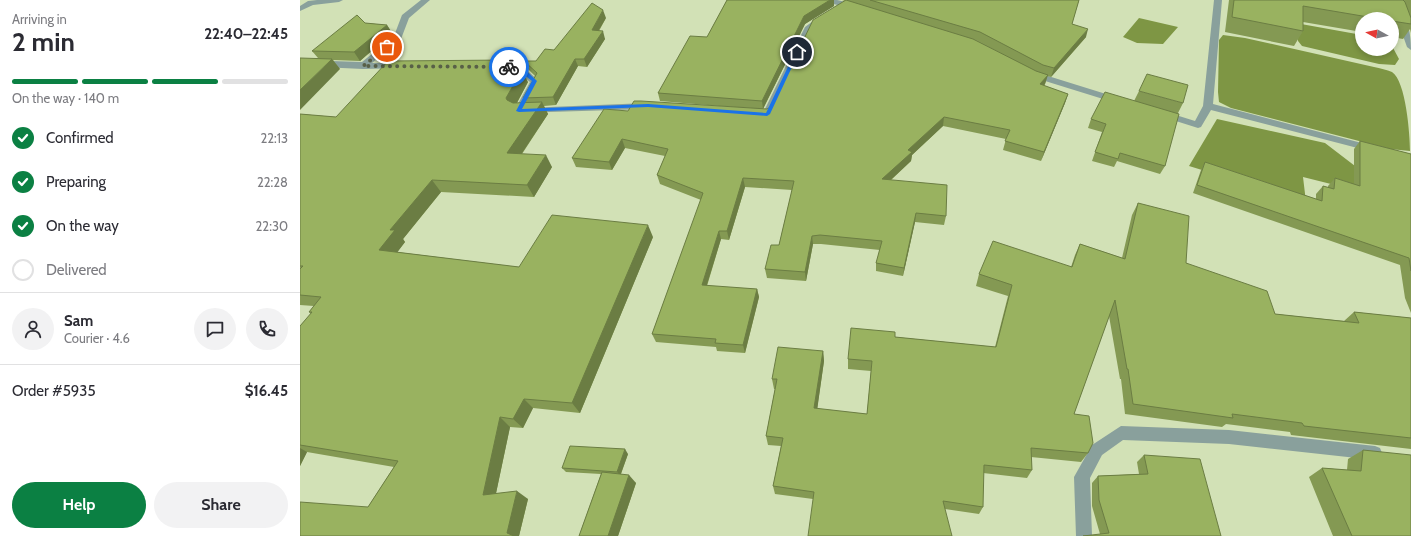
<!DOCTYPE html>
<html lang="en">
<head>
<meta charset="utf-8">
<style>
	body { margin:0; font-family:Cabin,sans-serif; background:#f2f2f3; color:#2b2b33; height:100vh; display:flex; flex-direction:column; font-size:15px; white-space:nowrap }
	* { box-sizing:border-box; margin:0 }
	p { font-size:13px; color:#7c7c81 }
	.icon { flex:none; width:22px; height:22px; fill:none; stroke:currentColor; stroke-width:2; stroke-linecap:round; stroke-linejoin:round }
	.map { position:relative; flex:1; overflow:hidden }
	.drawer { display:flex; flex-direction:column; background:#fff; width:300px }
	.drawer>* { flex:none }
	.needle { width:26px; rotate:278deg }
	.buttons { position:absolute; left:1055px; top:12px; display:grid; gap:8px }
	.buttons a { display:grid; place-items:center; width:44px; height:44px; border-radius:50%; background:#fff; box-shadow:0 2px 6px #0003; font-size:20px }
	.pin { position:absolute; display:grid; place-items:center; width:34px; height:34px; color:#fff; margin:-17px; border:2px solid #fff; border-radius:50%; box-shadow:0 1px 4px #0007 }
	.courier { position:absolute; display:grid; place-items:center; width:40px; height:40px; margin:-20px; border:3px solid #1a73e8; border-radius:50%; background:#fff; color:#222; box-shadow:0 1px 5px #0007 }
	.headline em { font-style:normal; font-weight:700 }
	.headline div { display:flex; flex-direction:column-reverse }
	.headline { display:flex; align-items:center; justify-content:space-between; height:68px; padding:0 12px }
	h1 { font-size:26px; font-weight:700; line-height:30px }
	.bar { display:grid; grid-template-columns:repeat(4,1fr); gap:6px 4px; align-content:center; height:48px; padding:0 12px }
	.bar i { height:5px; border-radius:3px; background:#e1e1e2 }
	.bar .current { background:#0b8043 }
	.bar p { grid-column:span 4 }
	.line { display:flex; align-items:center; gap:10px; padding:0 12px; border-top:1px solid #e1e1e2 }
	.line div { flex:1 }
	.round { display:grid; place-items:center; flex:none; width:42px; height:42px; border-radius:21px; background:#f2f2f3 }
	ol { padding:0 12px; list-style:none }
	li { display:flex; align-items:center; gap:12px; height:44px }
	li p { margin-inline-start:auto }
	li .icon { padding:4px; border-radius:50%; background:#0b8043; color:#fff; stroke-width:4 }
	li:last-child { color:#7c7c81 }
	li i { width:22px; height:22px; border:2px solid #e1e1e2; border-radius:50% }
	.cta { display:flex; gap:8px; margin-top:auto; padding:8px 12px }
	.cta a { flex:1; height:46px; border-radius:24px; background:#0b8043; color:#fff; font-size:16px; font-weight:700; line-height:46px; text-align:center }
	.cta a+a { background:#f2f2f3; color:#2b2b33 }
	main { display:flex; flex:1; min-height:0 }
	.map>svg:first-child { display:block }
	.water { fill:#7e9644 }
	.lines { fill:none; stroke-linecap:round; stroke-linejoin:round }
	.minor { fill:#89a09c; fill-rule:evenodd }
	.wall { fill:#849953; fill-rule:evenodd }
	.shaded-wall { fill:#6b7d43 }
	.building { fill:#99b260; stroke:#6b7d43 }
	.route { fill:#1a73e8 }
	.done { stroke:#586047; stroke-width:4; stroke-dasharray:0 7.2 }
</style>
</head>
<body>
<main>
<section class="drawer">
<div class="headline"><div><h1>2 min</h1><p>Arriving in</p></div><em>22:40–22:45</em></div>
<div class="bar"><i class="current"></i><i class="current"></i><i class="current"></i><i></i><p>On the way · 140 m</p></div>
<ol>
<li><svg class="icon" aria-label="check" viewBox="0 0 24 24"><path d="M5 12l5 5 9-10"/></svg>Confirmed<p>22:13</p></li>
<li><svg class="icon" aria-label="check" viewBox="0 0 24 24"><path d="M5 12l5 5 9-10"/></svg>Preparing<p>22:28</p></li>
<li><svg class="icon" aria-label="check" viewBox="0 0 24 24"><path d="M5 12l5 5 9-10"/></svg>On the way<p>22:30</p></li>
<li><i></i>Delivered</li>
</ol>
<div class="line" style="height:72px"><a class="round"><svg class="icon" aria-label="person" viewBox="0 0 24 24"><circle cx="12" cy="8" r="4"/><path d="M4 21q1-7 8-7t8 7"/></svg></a><div><b>Sam</b><p>Courier · 4.6</p></div><a class="round"><svg class="icon" aria-label="chat" viewBox="0 0 24 24"><path d="M4 5h16v11H9l-5 4z"/></svg></a><a class="round"><svg class="icon" aria-label="phone" viewBox="0 0 24 24"><path d="M5 4h4l2 5-3 2q2 4 5 5l2-3 5 2v4C11 20 4 13 5 4z"/></svg></a></div>
<div class="line" style="height:52px"><div>Order #5935</div><b>$16.45</b></div>
<div class="cta"><a>Help</a><a>Share</a></div>
</section>
<div class="map">
<svg width="1111" height="536" viewBox="0 0 1111 536">
	<rect width="100%" height="100%" fill="#d2e1b6"/>
	<path class="water" d="M 839,18 L 878,27 L 863,44 L 837,43 L 823,37 Z
		M 1001,24 L 1062,35 L 1062,49 L 1092,49 L 1092,46 L 1099,59 L 1095,65 L 1079,64 L 1002,46 L 998,41 L 998,26 Z
		M 923,35 L 945,38 L 1074,67 C 1080,68 1087,70 1092,72 C 1106,81 1110,135 1110,151 L 1090,149 L 931,108 L 919,102 L 918,92 L 919,40 Z
		M 917,119 L 1025,143 L 1055,166 L 1058,178 L 1051,189 L 1003,177 L 1006,202 L 889,166 Z"/>
	<g class="lines">
		<path class="minor" d="M 17,0 L 43,0 L 39,2 L 13,5 L 0,11 L 0,6 L 8,1 Z
			M 121,0 L 130,0 L 109,18 L 101,39 L 72,63 L 100,63 L 103,64 L 104,66 L 103,68 L 63,69 L 0,66 L 0,60 L 62,62 L 94,36 L 102,15 Z
			M 523,0 L 537,0 L 559,5 L 560,7 L 556,9 L 524,2 Z
			M 914,0 L 922,0 L 913,104 L 1077,147 L 1078,149 L 1077,151 L 1073,152 L 911,110 L 901,127 L 898,128 L 860,116 L 858,114 L 863,111 L 895,121 L 903,106 Z
			M 1084,0 L 1092,0 C 1107,16 1111,29 1111,50 L 1107,47 L 1096,16 Z
			M 520,16 L 523,16 L 527,18 L 512,28 L 472,114 L 467,117 L 458,116 L 456,114 L 458,112 L 464,111 L 505,27 Z
			M 208,64 L 221,65 L 239,81 L 225,108 L 347,103 L 352,106 L 347,109 L 216,113 L 214,111 L 230,82 L 216,70 L 205,69 L 204,67 L 205,65 Z
			M 732,71 L 822,99 L 824,101 L 819,104 L 816,103 L 729,76 L 728,74 L 729,72 Z
			M 821,426 L 929,430 L 1075,446 L 1080,448 L 1082,453 L 1080,458 L 1075,460 L 929,444 L 823,440 L 802,455 L 790,478 L 792,536 L 776,536 L 774,477 L 792,445 Z"/>
	</g>
	<path class="wall" d="M 427,0 L 534,0 L 534,6 L 505,24 L 463,109 L 467,109 L 472,106 L 545,1 L 542,0 L 779,0 L 772,24 L 786,37 L 751,77 L 747,76 L 745,84 L 744,86 L 768,94 L 765,103 L 741,161 L 703,150 L 706,139 L 643,126 L 612,155 L 611,161 L 591,180 L 646,216 L 644,225 L 615,222 L 603,276 L 576,271 L 576,263 L 580,250 L 521,244 L 513,244 L 506,281 L 467,278 L 465,269 L 479,245 L 492,190 L 445,187 L 429,240 L 421,239 L 407,286 L 457,289 L 459,297 L 445,353 L 417,351 L 416,347 L 356,342 L 352,334 L 401,200 L 360,184 L 357,175 L 365,156 L 325,148 L 312,170 L 276,167 L 272,158 L 328,111 L 431,107 L 360,101 L 358,93 L 407,37 ZM 674,39 L 678,41 L 738,72 L 736,71 Z
		M 929,0 L 1111,0 L 1111,33 L 1110,29 L 1103,39 L 1092,37 L 1092,19 L 1062,19 L 1062,32 L 1003,22 L 1003,31 L 994,46 L 925,32 Z
		M 306,18 L 299,31 L 305,39 L 287,67 L 278,66 L 256,105 L 244,106 L 248,114 L 222,154 L 252,167 L 234,197 L 141,192 L 103,239 L 105,242 L 97,252 L 219,267 L 353,237 L 280,413 L 233,408 L 223,428 L 210,427 L 196,493 L 228,499 L 219,536 L 0,536 L 68,507 L 94,467 L 7,452 L 0,466 L 0,326 L 11,314 L 9,312 L 14,306 L 0,305 L 0,114 L 36,117 L 228,82 L 217,103 L 226,103 L 223,98 L 235,76 L 228,69 L 224,61 L 236,61 Z
		M 65,23 L 87,25 L 92,33 L 60,61 L 33,60 L 40,69 L 18,58 L 12,51 Z
		M 839,91 L 883,103 L 878,113 L 865,166 L 860,174 L 817,161 L 814,167 L 792,161 L 802,132 L 788,128 L 791,119 L 834,101 Z
		M 1060,141 L 1111,154 L 1111,313 L 1105,298 L 1100,265 L 893,193 L 901,170 L 905,162 L 1016,199 L 1016,194 L 1023,186 L 1028,188 L 1028,186 L 1035,178 L 1054,184 L 1054,149 Z
		M 838,203 L 886,263 L 975,314 L 1044,321 L 1054,312 L 1111,318 L 1111,449 L 991,435 L 990,432 L 926,424 L 922,427 L 825,414 L 821,379 L 820,379 L 809,316 L 774,414 L 788,453 L 781,462 L 731,457 L 732,470 L 727,478 L 683,473 L 683,507 L 679,514 L 645,509 L 513,499 L 475,494 L 473,486 L 481,446 L 468,445 L 466,436 L 475,389 L 474,389 L 472,379 L 523,351 L 524,361 L 517,409 L 567,414 L 571,371 L 548,369 L 548,359 L 595,337 L 695,347 L 708,296 L 676,286 L 679,274 L 771,267 L 775,255 L 780,244 L 822,258 L 832,215 Z
		M 1063,450 L 1111,536 L 1033,536 L 1009,477 L 1022,468 L 1047,470 L 1048,459 Z
		M 328,454 L 321,474 L 336,483 L 318,536 L 279,536 L 301,474 L 266,472 L 262,468 Z
		M 844,455 L 921,536 L 800,534 L 792,506 L 792,483 L 798,476 L 839,474 L 837,462 Z"/>
	<path class="shaded-wall" d="M 530,0 L 534,0 L 534,6 L 505,24 L 463,109 L 462,101 L 504,16 Z
		M 303,10 L 306,18 L 294,38 L 292,30 Z
		M 87,25 L 92,33 L 60,61 L 54,52 Z
		M 788,29 L 786,37 L 751,77 L 754,68 Z
		M 303,31 L 305,39 L 287,67 L 284,59 Z
		M 32,59 L 40,69 L 0,110 L 0,90 Z
		M 275,59 L 278,66 L 256,105 L 253,97 Z
		M 222,70 L 228,82 L 213,110 L 206,98 Z
		M 748,75 L 745,84 L 737,93 L 740,84 Z
		M 768,94 L 765,103 L 741,161 L 744,152 Z
		M 242,102 L 248,114 L 214,165 L 207,153 Z
		M 644,117 L 643,126 L 612,155 L 611,161 L 582,188 L 582,179 L 608,150 Z
		M 322,139 L 325,148 L 312,170 L 309,162 Z
		M 246,155 L 252,167 L 234,197 L 227,185 Z
		M 443,178 L 445,187 L 429,240 L 427,231 Z
		M 132,180 L 141,192 L 103,239 L 105,242 L 90,262 L 79,250 L 90,230 Z
		M 616,213 L 615,222 L 603,276 L 604,268 Z
		M 348,225 L 353,237 L 280,413 L 272,403 Z
		M 419,231 L 421,239 L 404,294 L 402,285 Z
		M 512,236 L 513,244 L 506,281 L 505,272 Z
		M 457,289 L 459,297 L 445,353 L 443,345 Z
		M 523,351 L 524,361 L 516,418 L 514,408 Z
		M 224,399 L 233,408 L 223,428 L 213,419 Z
		M 200,417 L 210,427 L 194,503 L 183,495 Z
		M 0,448 L 7,452 L 0,466 Z
		M 325,449 L 328,454 L 320,476 L 317,472 Z
		M 329,475 L 336,483 L 318,536 L 308,536 Z
		M 217,491 L 228,499 L 219,536 L 212,536 L 207,533 Z"/>
	<path class="building" d="M 427,0 L 530,0 L 504,16 L 462,101 L 358,93 L 390,36 L 407,37 Z
		M 546,0 L 673,39 L 736,71 L 748,75 L 740,84 L 768,94 L 744,152 L 705,141 L 710,130 L 644,117 L 608,150 L 612,152 L 582,179 L 647,185 L 646,216 L 616,213 L 604,268 L 576,263 L 582,241 L 520,235 L 512,236 L 505,272 L 465,269 L 471,245 L 479,245 L 494,181 L 443,178 L 427,231 L 419,231 L 402,285 L 457,289 L 443,345 L 415,343 L 416,339 L 352,334 L 403,193 L 357,175 L 368,149 L 322,139 L 309,162 L 272,158 L 304,109 L 328,111 L 334,101 L 341,101 L 467,109 L 472,106 L 513,20 Z
		M 570,0 L 779,0 L 772,24 L 788,29 L 754,68 L 743,65 L 680,32 Z
		M 934,0 L 1103,0 L 1105,2 L 1111,18 L 1111,24 L 1092,21 L 1092,19 L 1080,19 L 1003,6 L 1003,31 L 932,17 Z
		M 292,3 L 303,10 L 292,30 L 303,31 L 284,59 L 275,59 L 253,97 L 223,98 L 237,73 L 224,61 L 236,61 L 245,49 L 254,50 Z
		M 57,15 L 65,23 L 87,25 L 54,52 L 12,51 Z
		M 0,58 L 32,59 L 0,90 Z
		M 210,60 L 222,70 L 206,98 L 207,100 L 213,103 L 242,102 L 207,153 L 246,155 L 227,185 L 132,180 L 90,230 L 95,230 L 79,250 L 219,267 L 252,215 L 348,225 L 272,403 L 224,399 L 213,419 L 200,417 L 183,495 L 217,491 L 207,533 L 214,536 L 0,536 L 0,502 L 68,507 L 98,461 L 0,445 L 0,326 L 12,312 L 9,312 L 21,297 L 0,295 L 0,269 L 3,266 L 0,266 L 0,114 L 36,117 L 88,61 Z
		M 847,74 L 888,85 L 883,103 L 839,91 Z
		M 805,92 L 879,114 L 865,166 L 820,153 L 818,159 L 795,152 L 806,124 L 791,119 Z
		M 1060,141 L 1111,154 L 1111,271 L 1109,258 L 897,185 L 905,162 L 1022,201 L 1023,186 L 1034,189 L 1035,178 L 1060,186 Z
		M 838,203 L 889,216 L 886,263 L 967,291 L 975,314 L 1059,323 L 1054,312 L 1111,318 L 1111,438 L 1004,426 L 1002,423 L 932,414 L 933,418 L 833,404 L 828,369 L 827,369 L 815,300 L 774,414 L 789,416 L 793,443 L 788,453 L 731,448 L 732,470 L 684,465 L 683,507 L 643,501 L 652,536 L 508,536 L 514,492 L 473,486 L 483,438 L 466,436 L 477,379 L 472,379 L 478,347 L 523,351 L 514,408 L 567,414 L 572,361 L 548,359 L 551,328 L 595,332 L 595,337 L 696,347 L 712,285 L 679,274 L 693,241 L 772,267 L 780,244 L 825,259 Z
		M 270,446 L 325,449 L 317,472 L 262,468 Z
		M 1063,450 L 1111,455 L 1111,536 L 1052,536 L 1022,468 L 1061,471 Z
		M 844,455 L 900,459 L 921,536 L 783,536 L 809,533 L 799,500 L 798,476 L 848,474 Z
		M 302,472 L 329,475 L 308,536 L 279,536 Z"/>
	<path class="route" d="M 497,51 L 499,52 L 470,114 L 467,116 L 348,107 L 219,112 L 216,111 L 232,81 L 217,69 L 206,67 C 218,61 229,73 237,81 L 222,109 L 348,104 L 466,113 L 495,52 Z"/>
	<g class="lines">
		<path class="done" d="M 87,47 L 63,66 L 209,67"/>
	</g>
</svg>
<div class="buttons">
<a><svg class="needle" viewBox="-14 -14 28 28"><path d="M0-13l5 13h-10z" fill="#e53935"/><path d="M0 13l5-13h-10z" fill="#7c7c81"/></svg></a>
</div>
<div class="pin" style="left:87px;top:47px;background:#ea580c"><svg class="icon" aria-label="bag" viewBox="0 0 24 24"><path d="M5 8h14l-1 12H6zM9 8a3 3 0 0 1 6 0"/></svg></div>
<div class="pin" style="left:497px;top:52px;background:#1f2937"><svg class="icon" aria-label="home" viewBox="0 0 24 24"><path d="M3 11l9-7 9 7M6 9v11h12V9"/></svg></div>
<div class="courier" style="left:209px;top:67px"><svg class="icon" aria-label="bike" viewBox="0 0 24 24"><circle cx="6" cy="16" r="4"/><circle cx="18" cy="16" r="4"/><path d="M6 16l4-8h5l3 8M10 8l3 8H6M13 5h3"/></svg></div>
</div>
</main>
</body>
</html>
